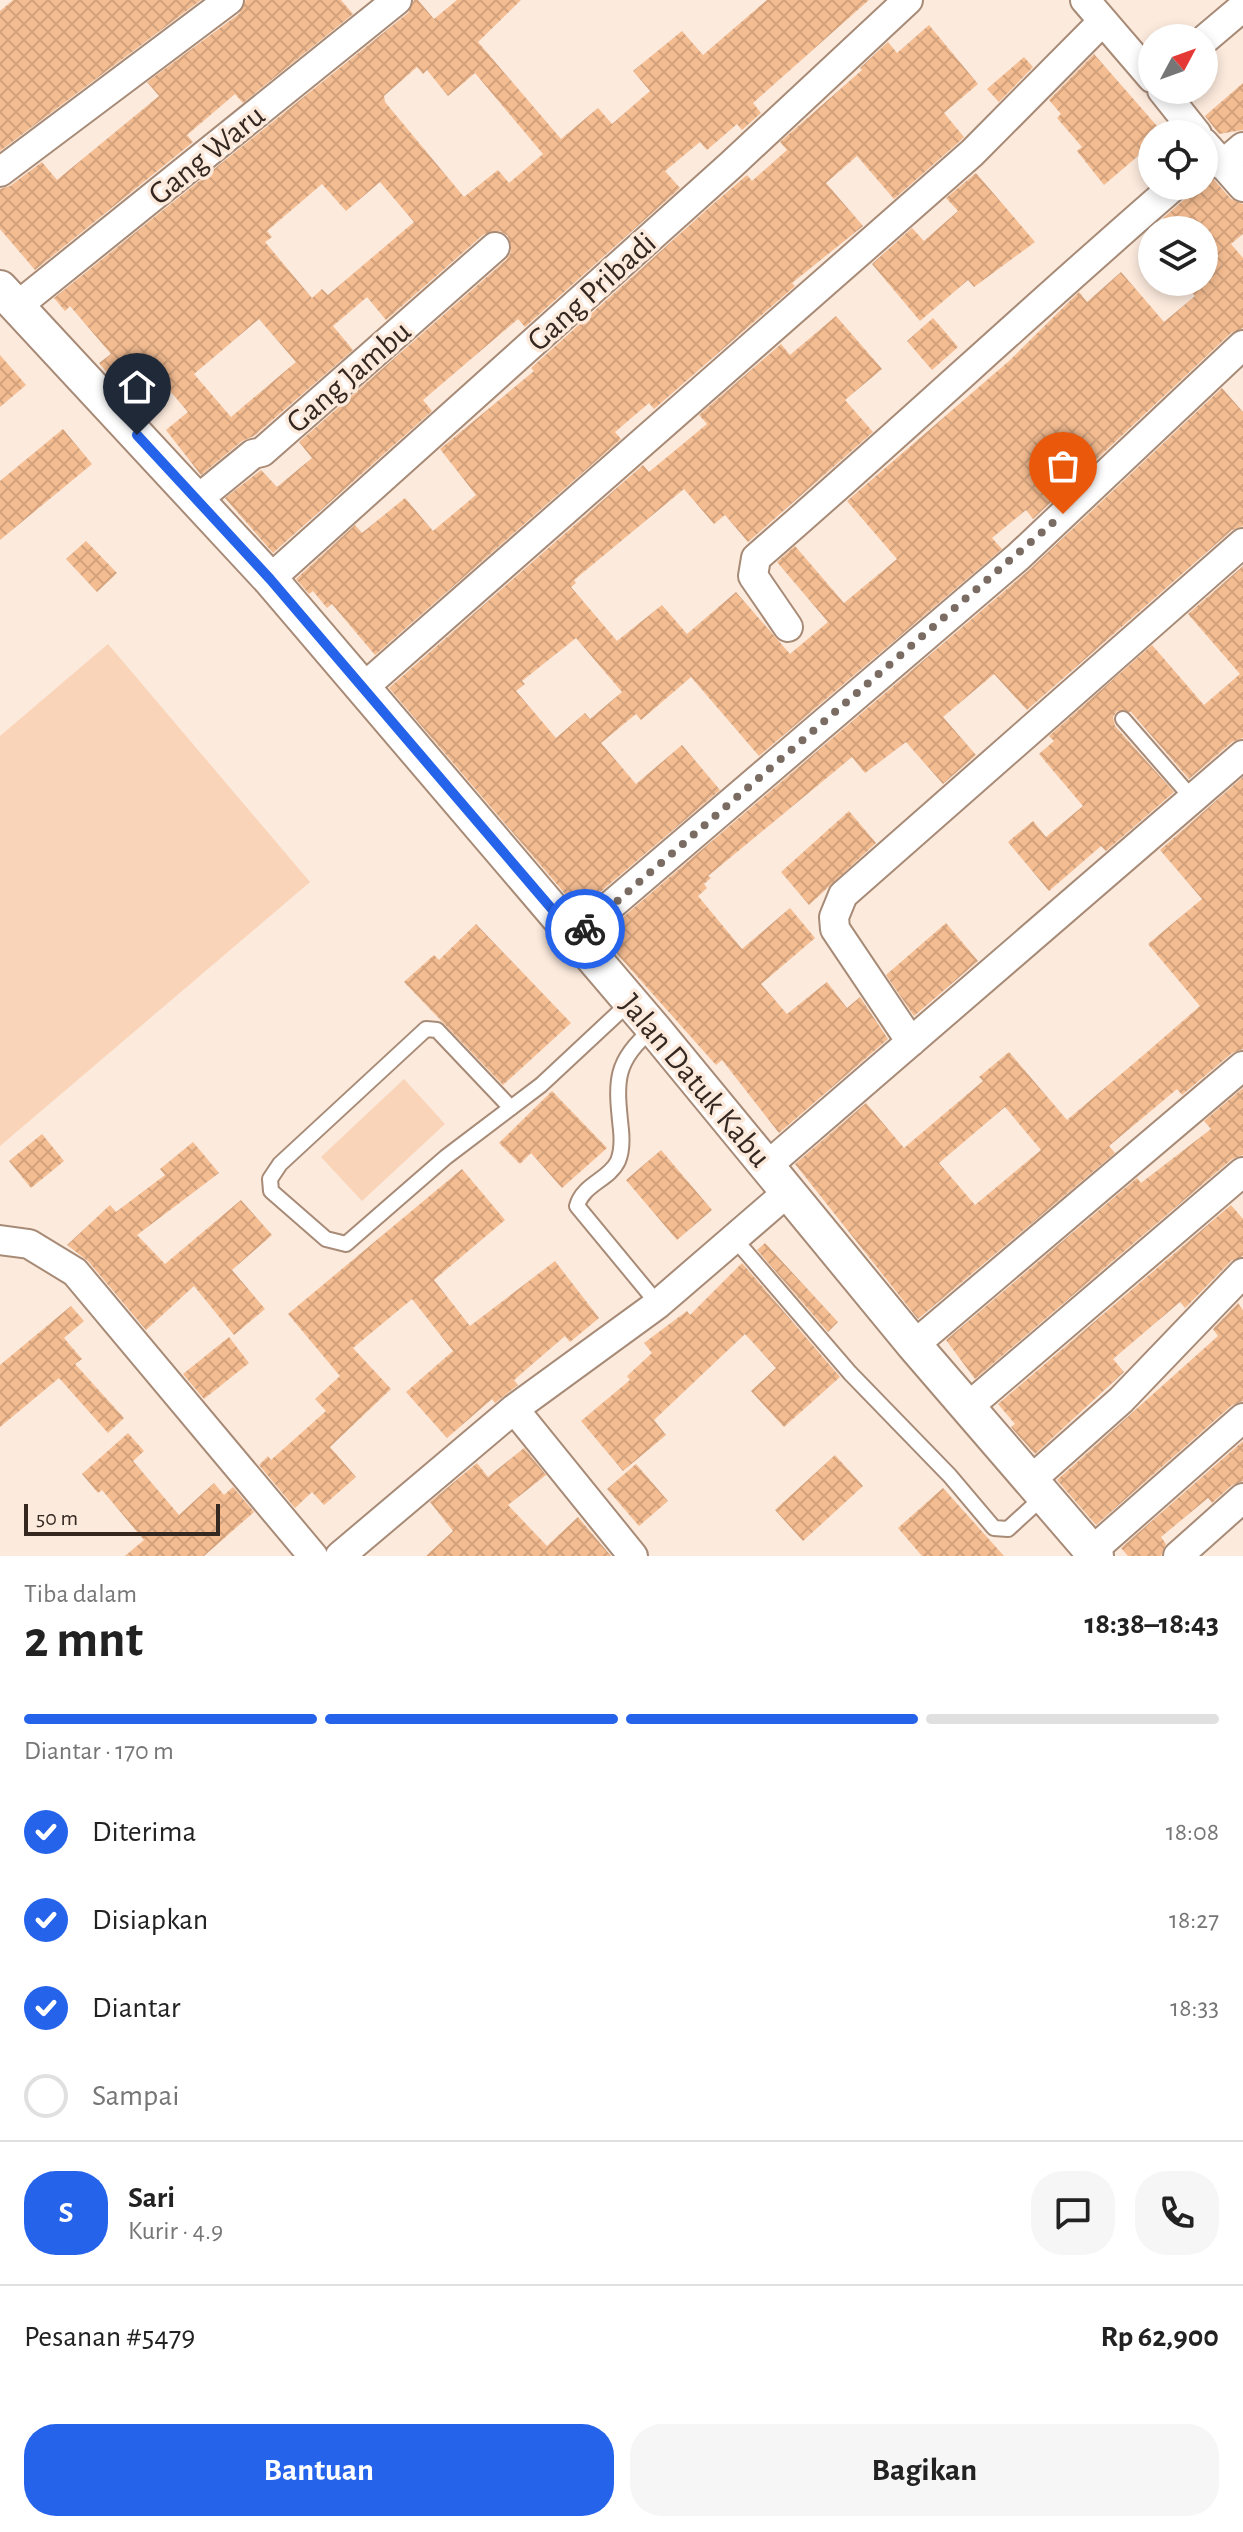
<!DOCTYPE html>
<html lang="id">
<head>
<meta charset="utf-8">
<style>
	body { margin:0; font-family:"Alegreya Sans",sans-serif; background:#f6f6f6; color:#222; height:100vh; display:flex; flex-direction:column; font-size:30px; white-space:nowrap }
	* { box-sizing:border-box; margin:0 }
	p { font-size:26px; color:#767676 }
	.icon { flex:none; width:44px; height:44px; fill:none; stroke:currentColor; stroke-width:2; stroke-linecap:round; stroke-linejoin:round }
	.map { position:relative; height:1556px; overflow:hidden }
	.drawer { display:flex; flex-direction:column; background:#fff; flex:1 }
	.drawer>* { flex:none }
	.needle { width:52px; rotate:49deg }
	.fabs { position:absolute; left:1138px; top:24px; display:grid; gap:16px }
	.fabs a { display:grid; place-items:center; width:80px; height:80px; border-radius:50%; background:#fff; box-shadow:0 4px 12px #0003; font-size:40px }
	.scale { position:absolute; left:24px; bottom:20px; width:196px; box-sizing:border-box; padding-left:8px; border:4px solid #342820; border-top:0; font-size:22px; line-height:28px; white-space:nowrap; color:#342820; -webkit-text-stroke:6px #fceadd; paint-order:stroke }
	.pin { position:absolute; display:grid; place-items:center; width:68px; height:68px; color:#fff; margin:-82px -34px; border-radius:50% 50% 50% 0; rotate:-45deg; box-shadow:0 0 8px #0007 }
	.pin .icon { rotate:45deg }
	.courier { position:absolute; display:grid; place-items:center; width:80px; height:80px; margin:-40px; border:6px solid #2563eb; border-radius:50%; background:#fff; color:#222; box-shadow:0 2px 10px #0007 }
	.headline em { font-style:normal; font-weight:600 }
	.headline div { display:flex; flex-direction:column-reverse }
	.headline { display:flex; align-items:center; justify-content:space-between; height:136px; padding:0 24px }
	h1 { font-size:52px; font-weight:600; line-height:60px }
	.bar { display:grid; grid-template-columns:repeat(4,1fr); gap:12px 8px; align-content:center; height:96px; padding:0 24px }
	.bar i { height:10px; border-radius:6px; background:#e0e0e0 }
	.bar .current { background:#2563eb }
	.bar p { grid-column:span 4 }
	.line { display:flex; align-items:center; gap:20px; padding:0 24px; border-top:2px solid #e0e0e0 }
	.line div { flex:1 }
	.round { display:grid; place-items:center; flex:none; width:84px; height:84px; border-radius:32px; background:#f6f6f6 }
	ol { padding:0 24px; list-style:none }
	li { display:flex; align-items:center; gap:24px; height:88px }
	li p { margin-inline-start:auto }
	li .icon { padding:8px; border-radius:50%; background:#2563eb; color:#fff; stroke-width:4 }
	li:last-child { color:#767676 }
	li i { width:44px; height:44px; border:4px solid #e0e0e0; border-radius:50% }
	.cta { display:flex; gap:16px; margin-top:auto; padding:16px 24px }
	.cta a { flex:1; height:92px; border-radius:32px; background:#2563eb; color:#fff; font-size:32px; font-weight:600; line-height:92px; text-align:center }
	.cta a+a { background:#f6f6f6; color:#222 }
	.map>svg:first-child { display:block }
	.pitch { fill:#f9d4b8 }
	.building { fill:url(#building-cross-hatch); fill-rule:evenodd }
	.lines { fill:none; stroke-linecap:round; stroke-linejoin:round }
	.service-casing { stroke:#a78b77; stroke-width:18 }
	.minor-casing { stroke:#a78b77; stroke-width:32 }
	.tertiary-casing { stroke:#a78b77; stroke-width:38 }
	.service { stroke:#fff; stroke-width:14 }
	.minor { stroke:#fff; stroke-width:28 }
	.tertiary { stroke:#fff; stroke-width:34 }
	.done { stroke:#7a6c62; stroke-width:8; stroke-dasharray:0 14.4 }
	.route { stroke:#2563eb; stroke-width:10 }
	.labels { text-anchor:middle; stroke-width:7; stroke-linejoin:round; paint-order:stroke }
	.street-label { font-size:32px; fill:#342820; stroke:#fceadd }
</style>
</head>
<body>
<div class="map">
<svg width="1243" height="1556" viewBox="0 0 1243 1556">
	<defs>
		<pattern id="building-cross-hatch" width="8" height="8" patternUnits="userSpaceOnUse" patternTransform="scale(2)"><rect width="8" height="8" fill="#f4bc91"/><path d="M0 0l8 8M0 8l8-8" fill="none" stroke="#d2a27d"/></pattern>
	</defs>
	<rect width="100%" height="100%" fill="#fceadd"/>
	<path class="pitch" d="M 108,644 L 310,882 L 0,1146 L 0,736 Z
		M 404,1079 L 445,1124 L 362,1201 L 321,1157 Z"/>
	<path class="building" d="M 13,0 L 201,0 L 0,151 L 0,11 Z
		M 246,0 L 341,0 L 353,14 L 243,103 L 235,94 L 187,135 L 193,142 L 35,270 L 0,229 L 0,189 L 10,186 L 42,162 L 57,180 L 159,96 L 147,82 L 239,14 Z
		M 414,0 L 418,0 L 434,19 L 457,0 L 521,0 L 478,42 L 561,139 L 598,108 L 612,124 L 650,91 L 633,71 L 682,31 L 703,55 L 767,0 L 869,0 L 753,103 L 761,113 L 742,130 L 737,124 L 707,150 L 700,142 L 665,171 L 680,188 L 525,327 L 518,319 L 423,400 L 432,411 L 273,553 L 225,498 L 261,470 L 277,487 L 312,458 L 299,442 L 506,260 L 511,252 L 508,236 L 500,231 L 484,234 L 386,320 L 367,297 L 333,326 L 353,350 L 254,436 L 242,441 L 201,475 L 166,430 L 188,412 L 147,364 L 119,387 L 99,363 L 111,354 L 70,306 L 65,311 L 54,298 L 408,13 ZM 417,67 L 423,74 L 427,70 L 448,96 L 475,73 L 543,154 L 509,183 L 498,170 L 464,197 L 385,102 L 384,96 ZM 380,182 L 414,222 L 328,295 L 322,289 L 312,298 L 265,242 L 272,237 L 267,231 L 322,184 L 346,211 ZM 259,319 L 296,362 L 231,417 L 194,374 Z
		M 929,25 L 978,84 L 944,113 L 964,137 L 960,141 L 894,199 L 857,156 L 826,183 L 863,226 L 792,283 L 795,286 L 677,389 L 654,409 L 649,403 L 615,432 L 621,439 L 375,655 L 332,604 L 327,608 L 313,591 L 309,594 L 296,579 L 355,525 L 362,533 L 405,498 L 433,531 L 476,495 L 440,449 L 534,371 L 531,368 L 712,205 L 747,175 L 752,181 L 787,150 L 780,142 L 862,70 L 860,68 L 888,42 L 897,53 Z
		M 1094,54 L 1164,134 L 1152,134 L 1152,144 L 1104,185 L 1077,151 L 1082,147 L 1057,118 L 1061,114 L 1049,100 Z
		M 1024,57 L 1033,67 L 999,102 L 987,89 Z
		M 1243,83 L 1243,130 L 1219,134 L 1205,116 Z
		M 976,173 L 1035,242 L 974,287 L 968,280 L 920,321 L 872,264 L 912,228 L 924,241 L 958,211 L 946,198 Z
		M 1208,173 L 1231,199 L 1243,204 L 1243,234 L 1231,244 L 1243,258 L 1243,328 L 1231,333 L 1033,519 L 1026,510 L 992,538 L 1002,549 L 759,756 L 691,677 L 641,720 L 636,714 L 601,743 L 636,784 L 682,745 L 720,790 L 579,910 L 389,688 L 643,465 L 649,472 L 707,424 L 699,415 L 781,344 L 790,355 L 836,316 L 882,369 L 845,400 L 873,432 L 748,542 L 725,515 L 714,524 L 684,489 L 574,580 L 576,583 L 571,587 L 617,641 L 662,605 L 687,634 L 736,592 L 790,654 L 828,622 L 777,562 L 795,546 L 844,603 L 897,559 L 847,501 L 1009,361 L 1079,292 L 1087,302 L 1121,272 L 1164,322 L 1195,296 L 1183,282 L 1204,282 L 1204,230 L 1173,230 L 1163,218 L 1185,199 L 1192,186 L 1204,186 ZM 576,638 L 622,692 L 590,719 L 585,713 L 556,738 L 516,691 L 525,684 L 522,681 Z
		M 933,318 L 958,347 L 932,370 L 907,341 Z
		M 0,355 L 26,385 L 0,407 Z
		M 1222,388 L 1243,412 L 1243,526 L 1232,530 L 1027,710 L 994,674 L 943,717 L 976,755 L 943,784 L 906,742 L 865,773 L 852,757 L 708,876 L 711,878 L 704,884 L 707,888 L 698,896 L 742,949 L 790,908 L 815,938 L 761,984 L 787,1014 L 827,982 L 847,1008 L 860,997 L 888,1039 L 779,1133 L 722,1060 L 716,1065 L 601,936 L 1029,570 Z
		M 63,429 L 92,464 L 0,540 L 0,481 Z
		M 86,541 L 117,573 L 97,592 L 66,559 Z
		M 1243,566 L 1243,738 L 1232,742 L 1189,779 L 1131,712 L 1117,711 L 1113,717 L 1115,726 L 1174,792 L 1106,851 L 1101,846 L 1049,891 L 1008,842 L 1033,821 L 1046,837 L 1083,806 L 1039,754 L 1054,741 L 1049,736 L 1152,645 L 1204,705 L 1240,674 L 1188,614 Z
		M 1243,777 L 1243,1049 L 1232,1053 L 1182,1095 L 1177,1089 L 1109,1146 L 1115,1153 L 918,1319 L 795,1164 L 866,1103 L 904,1148 L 983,1081 L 979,1077 L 1009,1052 L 1067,1120 L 1146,1053 L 1200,1006 L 1148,944 L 1202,899 L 1160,850 ZM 1005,1107 L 1041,1150 L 975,1205 L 939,1163 Z
		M 849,811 L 876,843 L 809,905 L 781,872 Z
		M 946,923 L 978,961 L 914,1016 L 886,975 Z
		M 476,924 L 571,1023 L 503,1085 L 404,982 L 434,955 L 439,960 Z
		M 1243,1088 L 1243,1155 L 1232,1159 L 975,1379 L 946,1340 L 1137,1178 L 1141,1183 L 1211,1129 L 1204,1121 Z
		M 552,1091 L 607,1148 L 562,1188 L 531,1153 L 520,1164 L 499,1143 Z
		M 42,1134 L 64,1161 L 31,1188 L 9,1161 Z
		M 193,1142 L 219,1173 L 137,1235 L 165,1264 L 241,1200 L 272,1235 L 232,1270 L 265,1309 L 234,1335 L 194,1286 L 146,1330 L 88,1261 L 67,1245 L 110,1205 L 116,1212 L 165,1175 L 160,1169 Z
		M 661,1150 L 712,1210 L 677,1240 L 626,1180 Z
		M 462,1169 L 505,1220 L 434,1280 L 470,1326 L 555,1261 L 599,1318 L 570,1342 L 565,1336 L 514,1380 L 518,1385 L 495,1403 L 492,1399 L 447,1438 L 406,1392 L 453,1351 L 412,1299 L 353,1348 L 391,1389 L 330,1447 L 356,1477 L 324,1505 L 312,1492 L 295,1508 L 259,1465 L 268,1456 L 271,1460 L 326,1411 L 315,1399 L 340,1376 L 288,1314 Z
		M 1231,1205 L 1243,1219 L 1243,1256 L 1231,1261 L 1190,1303 L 1185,1308 L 1180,1302 L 1113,1359 L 1124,1372 L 1035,1454 L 1011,1427 L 1015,1424 L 998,1404 Z
		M 765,1243 L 838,1322 L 828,1332 L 757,1250 Z
		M 742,1263 L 840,1377 L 784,1427 L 751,1391 L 776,1368 L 745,1334 L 654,1420 L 666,1435 L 623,1471 L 581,1421 L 630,1380 L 627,1376 L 652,1353 L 644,1343 L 687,1311 L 690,1315 Z
		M 1238,1303 L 1243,1310 L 1243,1401 L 1232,1405 L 1096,1525 L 1057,1480 L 1218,1336 L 1213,1329 Z
		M 71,1306 L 84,1321 L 64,1338 L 82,1359 L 75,1364 L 124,1418 L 108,1433 L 59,1378 L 0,1427 L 0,1365 Z
		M 229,1337 L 249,1363 L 204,1399 L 183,1374 Z
		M 128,1433 L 144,1451 L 133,1461 L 179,1515 L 214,1483 L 224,1495 L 233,1487 L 254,1512 L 204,1556 L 125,1556 L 144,1540 L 102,1490 L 98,1493 L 82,1474 Z
		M 1243,1441 L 1243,1481 L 1232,1485 L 1212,1503 L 1208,1498 L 1161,1537 L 1166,1544 L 1161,1556 L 1128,1556 L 1121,1548 Z
		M 524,1448 L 546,1475 L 508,1505 L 547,1546 L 578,1517 L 611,1556 L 426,1556 L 453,1531 L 430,1502 L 477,1463 L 488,1477 Z
		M 835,1455 L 863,1486 L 803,1541 L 775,1510 Z
		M 636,1464 L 668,1501 L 639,1526 L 607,1489 Z
		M 943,1488 L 1004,1556 L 922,1556 L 898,1528 Z"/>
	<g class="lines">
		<g class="service-casing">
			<path id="service" d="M 1123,719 L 1192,798
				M 653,1029 C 613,1061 616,1083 621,1130 C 622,1140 622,1151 618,1161 C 609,1180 583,1184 577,1206 L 658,1304
				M 511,1108 L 437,1030 L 426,1029 L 280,1164 L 270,1179 L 271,1191 L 326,1239 L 346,1244 L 446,1157 L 541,1085 L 630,1002
				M 733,1237 L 850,1373 L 950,1476 L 994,1528 L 1008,1529 L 1044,1496"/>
		</g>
		<g class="minor-casing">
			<path id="minor" d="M 1085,0 L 1152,78
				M 1204,40 L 1243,7
				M 1162,90 L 1197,134
				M 1204,143 L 1243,187
				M 1222,165 L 1243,147
				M 0,172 L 229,0
				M 16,307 L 397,0
				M 198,499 L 253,454 L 262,452 L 495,247
				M 270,579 L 731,165 L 908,0
				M 788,627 L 753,576 L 756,558 C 897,436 1033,308 1174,186
				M 363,688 L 972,153 L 1103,21
				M 575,936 L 1018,557 L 1243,345
				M 911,1042 L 835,929 L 834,917 L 843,895 L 1243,543
				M 767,1166 L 1243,755
				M 0,1240 L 29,1244 L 75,1272 L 313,1556
				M 914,1345 L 1243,1066
				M 968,1407 L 1243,1172
				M 514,1409 L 633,1556
				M 1031,1480 L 1121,1400 L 1243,1273
				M 1092,1551 L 1243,1418
				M 340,1556 L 514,1409 L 658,1304 L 789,1191
				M 1178,1556 L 1243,1498"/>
		</g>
		<g class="tertiary-casing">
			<path id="tertiary" d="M 0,288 L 270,579 L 654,1029 L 914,1345 L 1096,1556"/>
		</g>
		<use href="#service" class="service"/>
		<use href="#minor" class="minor"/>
		<use href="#tertiary" class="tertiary"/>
	</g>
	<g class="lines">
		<path class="done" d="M 585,929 L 1063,514"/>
		<path class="route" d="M 137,435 L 270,579 L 575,936 L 585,929"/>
	</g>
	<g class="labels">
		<g class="street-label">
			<text transform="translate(206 154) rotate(-39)" y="11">Gang Waru</text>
			<text transform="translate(591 291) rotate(-42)" y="11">Gang Pribadi</text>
			<text transform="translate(348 376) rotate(-41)" y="11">Gang Jambu</text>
			<text transform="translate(696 1080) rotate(50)" y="11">Jalan Datuk Kabu</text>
		</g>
	</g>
</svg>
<div class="fabs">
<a><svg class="needle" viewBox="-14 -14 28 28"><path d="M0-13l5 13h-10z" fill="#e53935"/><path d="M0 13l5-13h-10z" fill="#767676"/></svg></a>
<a><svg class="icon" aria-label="locate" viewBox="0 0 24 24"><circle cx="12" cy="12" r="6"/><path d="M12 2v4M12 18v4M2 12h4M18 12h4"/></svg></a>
<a><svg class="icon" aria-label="layers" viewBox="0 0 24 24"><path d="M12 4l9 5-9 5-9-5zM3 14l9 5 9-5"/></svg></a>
</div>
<div class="scale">50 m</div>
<div class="pin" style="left:1063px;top:514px;background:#ea580c"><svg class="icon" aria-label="bag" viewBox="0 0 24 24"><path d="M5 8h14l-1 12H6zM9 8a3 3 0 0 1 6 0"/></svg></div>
<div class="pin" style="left:137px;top:435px;background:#1f2937"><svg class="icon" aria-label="home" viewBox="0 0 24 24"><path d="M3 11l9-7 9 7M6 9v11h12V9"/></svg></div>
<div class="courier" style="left:585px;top:929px"><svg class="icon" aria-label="bike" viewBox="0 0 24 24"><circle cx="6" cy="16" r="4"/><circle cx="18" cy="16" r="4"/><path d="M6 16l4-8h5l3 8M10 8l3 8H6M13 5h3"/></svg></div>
</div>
<section class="drawer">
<div class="headline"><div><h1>2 mnt</h1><p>Tiba dalam</p></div><em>18:38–18:43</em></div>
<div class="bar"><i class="current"></i><i class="current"></i><i class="current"></i><i></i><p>Diantar · 170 m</p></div>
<ol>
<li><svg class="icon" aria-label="check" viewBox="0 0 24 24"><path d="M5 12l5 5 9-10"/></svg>Diterima<p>18:08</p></li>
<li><svg class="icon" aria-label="check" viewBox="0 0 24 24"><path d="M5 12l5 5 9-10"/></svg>Disiapkan<p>18:27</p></li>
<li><svg class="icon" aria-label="check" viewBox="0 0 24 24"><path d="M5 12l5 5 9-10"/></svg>Diantar<p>18:33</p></li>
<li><i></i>Sampai</li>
</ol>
<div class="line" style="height:144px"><b class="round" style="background:#2563eb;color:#fff">S</b><div><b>Sari</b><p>Kurir · 4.9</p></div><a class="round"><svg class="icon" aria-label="chat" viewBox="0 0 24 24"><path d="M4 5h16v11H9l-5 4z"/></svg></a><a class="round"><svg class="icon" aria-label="phone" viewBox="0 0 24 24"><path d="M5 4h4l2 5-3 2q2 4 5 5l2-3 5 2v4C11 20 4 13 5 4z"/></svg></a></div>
<div class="line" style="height:104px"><div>Pesanan #5479</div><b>Rp 62,900</b></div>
<div class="cta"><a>Bantuan</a><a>Bagikan</a></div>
</section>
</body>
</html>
